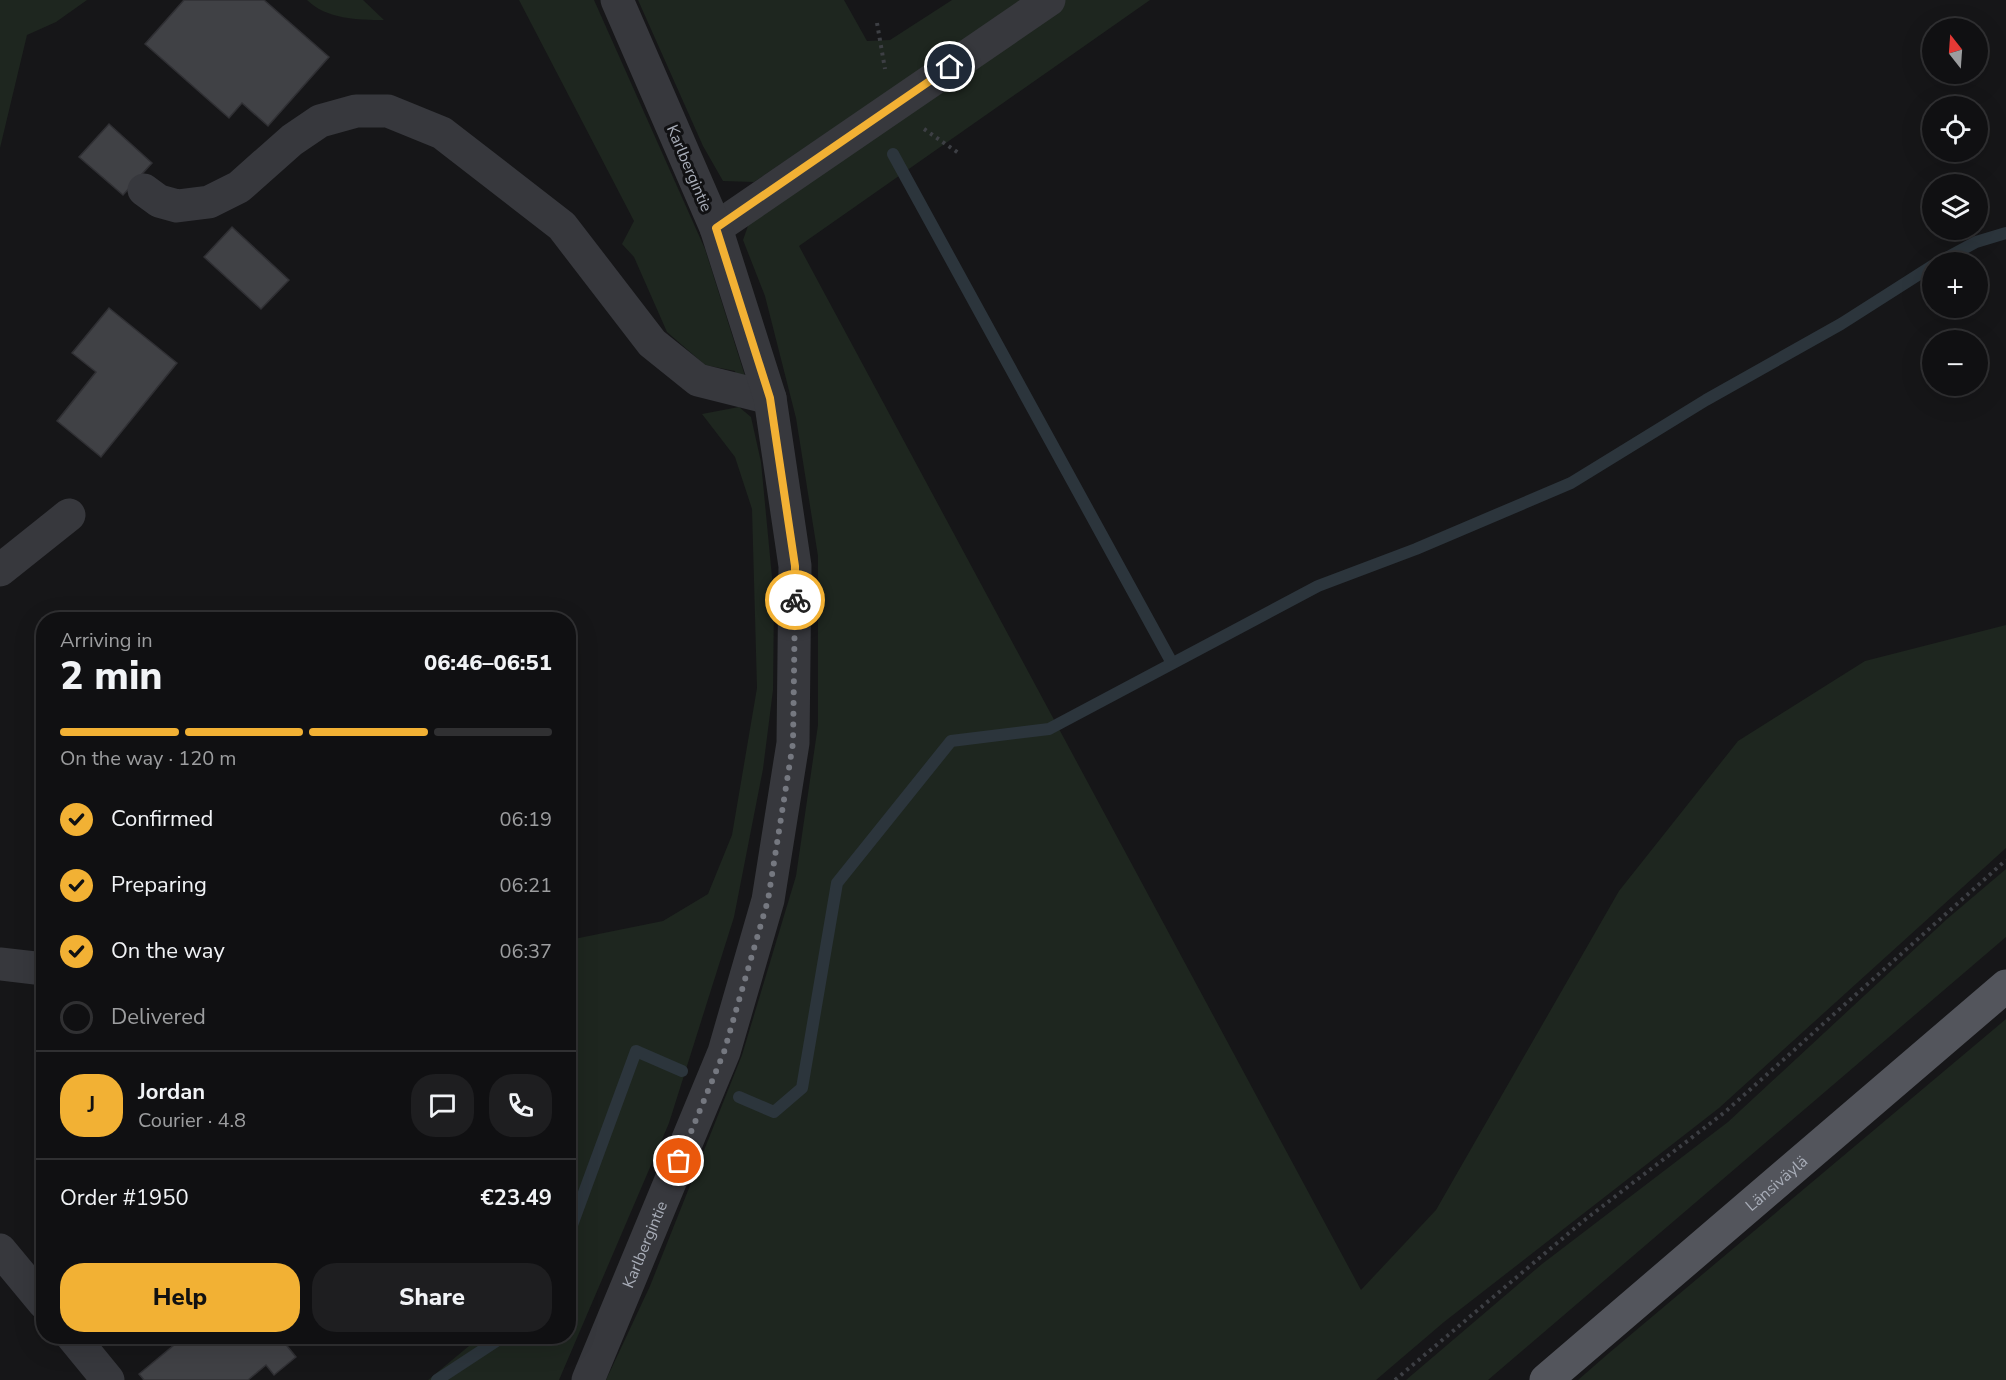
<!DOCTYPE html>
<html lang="en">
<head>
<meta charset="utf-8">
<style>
	body { margin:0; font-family:"Nunito Sans",sans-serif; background:#1e1e20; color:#f1f3f6; height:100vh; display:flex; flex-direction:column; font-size:22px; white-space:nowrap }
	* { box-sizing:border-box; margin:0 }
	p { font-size:20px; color:#9c9d9f }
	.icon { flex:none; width:33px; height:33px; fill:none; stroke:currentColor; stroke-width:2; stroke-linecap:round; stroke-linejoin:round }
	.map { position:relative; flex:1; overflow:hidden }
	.details { position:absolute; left:36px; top:612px; width:540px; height:732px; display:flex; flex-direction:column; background:#101012; border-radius:24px; box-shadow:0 6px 24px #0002,0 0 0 2px #303032 }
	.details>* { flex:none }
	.needle { width:39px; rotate:343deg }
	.tools { position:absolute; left:1922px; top:18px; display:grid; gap:12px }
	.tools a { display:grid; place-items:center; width:66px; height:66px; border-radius:50%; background:#101012; box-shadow:0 6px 24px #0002,0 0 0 2px #303032; font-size:30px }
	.pin { position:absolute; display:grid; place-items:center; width:51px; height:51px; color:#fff; margin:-26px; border:3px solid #fff; border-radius:50%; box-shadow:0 2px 6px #0007 }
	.courier { position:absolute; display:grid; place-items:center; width:60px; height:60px; margin:-30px; border:4px solid #f2b134; border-radius:50%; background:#fff; color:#222; box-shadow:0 2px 8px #0007 }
	.overview em { font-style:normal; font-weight:800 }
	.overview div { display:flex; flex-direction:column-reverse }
	.overview { display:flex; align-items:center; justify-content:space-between; height:102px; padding:0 24px }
	h1 { font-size:39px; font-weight:800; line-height:45px }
	.bar { display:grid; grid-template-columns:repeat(4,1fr); gap:9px 6px; align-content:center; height:72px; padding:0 24px }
	.bar i { height:8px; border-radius:4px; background:#303032 }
	.bar .selected { background:#f2b134 }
	.bar p { grid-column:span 4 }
	.line { display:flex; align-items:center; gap:15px; padding:0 24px; border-top:2px solid #303032 }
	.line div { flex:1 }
	.round { display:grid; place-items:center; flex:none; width:63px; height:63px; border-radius:24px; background:#1e1e20 }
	ol { padding:0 24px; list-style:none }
	li { display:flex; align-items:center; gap:18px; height:66px }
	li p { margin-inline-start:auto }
	li .icon { padding:6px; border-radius:50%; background:#f2b134; color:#111; stroke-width:4 }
	li:last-child { color:#9c9d9f }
	li i { width:33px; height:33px; border:3px solid #303032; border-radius:50% }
	.cta { display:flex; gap:12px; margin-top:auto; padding:12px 24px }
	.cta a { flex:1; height:69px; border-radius:24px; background:#f2b134; color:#111; font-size:24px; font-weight:800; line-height:69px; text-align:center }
	.cta a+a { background:#1e1e20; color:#f1f3f6 }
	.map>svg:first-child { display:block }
	.green { fill:#1e261f }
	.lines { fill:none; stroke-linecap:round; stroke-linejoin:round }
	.stream { stroke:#2c353c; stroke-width:12 }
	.building { fill:#404145; stroke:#303034; stroke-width:1.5 }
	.path { stroke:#3d3f44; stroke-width:4; stroke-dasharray:3 4.5; stroke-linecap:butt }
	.minor { stroke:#37383d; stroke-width:33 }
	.major { stroke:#53555c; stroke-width:33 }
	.done { stroke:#757880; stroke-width:6; stroke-dasharray:0 10.8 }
	.route { stroke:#f2b134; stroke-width:8 }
	.labels { text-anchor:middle; stroke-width:6; stroke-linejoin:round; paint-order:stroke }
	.street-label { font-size:16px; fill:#a8adb8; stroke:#111113 }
</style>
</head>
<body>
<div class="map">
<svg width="2006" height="1380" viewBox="0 0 2006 1380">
	<rect width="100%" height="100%" fill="#161618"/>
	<path class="green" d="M 0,0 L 87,0 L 56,22 L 27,35 L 0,148 Z
		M 307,0 L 363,0 L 384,20 C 358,20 326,19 307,0 Z
		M 519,0 L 594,0 L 705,249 L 745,376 L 736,378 L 735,371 L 705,365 L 667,332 L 634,257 L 622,244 L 634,221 Z
		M 638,0 L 844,0 L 867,41 L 890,40 L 952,0 L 1023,0 L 754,182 L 723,181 L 703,146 Z
		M 1064,0 L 1150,0 L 799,246 L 1361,1290 L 1436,1210 L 1619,891 L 1738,741 L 1865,661 L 2006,625 L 2006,848 L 1719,1108 L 1444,1322 L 1376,1380 L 606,1380 L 650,1286 L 742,1055 L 796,876 L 818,725 L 818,556 L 796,418 L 765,296 L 743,240 L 749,223 Z
		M 739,407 L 751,417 L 761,462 L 774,598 L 773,690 L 763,769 L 734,917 L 669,1123 L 559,1380 L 428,1380 L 475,1341 L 474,1337 L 568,1336 L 569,940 L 663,921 L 708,894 L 732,835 L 757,688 L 752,509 L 735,457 L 702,414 Z
		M 2006,869 L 2006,937 L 1488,1380 L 1406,1380 L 1542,1264 L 1728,1122 L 1947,919 Z
		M 2006,1019 L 2006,1380 L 1578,1380 L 1609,1353 Z"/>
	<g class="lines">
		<path class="stream" d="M 893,154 L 1172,663
			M 1939,262 L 1976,242 L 2006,233
			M 739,1097 L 774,1112 L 802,1088 L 837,883 L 951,741 L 1049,729 L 1318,586 L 1416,549 L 1571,483 L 1706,400 L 1841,324 L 1932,266
			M 568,1236 L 636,1051 L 682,1071
			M 437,1380 L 504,1336"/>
	</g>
	<path class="building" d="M 184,0 L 264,0 L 329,57 L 268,126 L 242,103 L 229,118 L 145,44 Z
		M 109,124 L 152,163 L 123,195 L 79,157 Z
		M 232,227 L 289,280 L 261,309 L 204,257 Z
		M 109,308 L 177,363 L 101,457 L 57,421 L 96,372 L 72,353 Z
		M 185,1336 L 279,1336 L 296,1357 L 274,1375 L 266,1365 L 248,1380 L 144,1380 L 139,1374 Z"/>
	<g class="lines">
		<path class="path" d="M 877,23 L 885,69
			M 924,129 L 960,154
			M 1395,1380 L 1582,1222 L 1725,1112 L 2006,860"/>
		<g class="minor">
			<path d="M 144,190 L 159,201 L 177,206 L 209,202 L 239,187 L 292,140 L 320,121 L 356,111 L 388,111 L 442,133 L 562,226 L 652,343 L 698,380 L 770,398"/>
			<path d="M 716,228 L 1049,0"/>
			<path d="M 0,570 L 69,515"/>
			<path d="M 0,964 L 44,969"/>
			<path d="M 0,1250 L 44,1303"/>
			<path d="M 72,1336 L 108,1380"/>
			<path id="s1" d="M 588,1380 L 724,1052 L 768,900 L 793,743 L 795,566 L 770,398 L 716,228 L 617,0"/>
		</g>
		<path class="major" id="s2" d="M 1546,1380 L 2006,986"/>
	</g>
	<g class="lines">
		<path class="done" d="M 679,1161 L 724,1052 L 768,900 L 793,743 L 795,600"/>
		<path class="route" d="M 795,600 L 795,566 L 770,398 L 716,228 L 950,67"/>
	</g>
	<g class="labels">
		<g class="street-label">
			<text transform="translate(690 168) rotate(67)" y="6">Karlbergintie</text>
			<text dy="6" stroke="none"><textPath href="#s2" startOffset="303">Länsiväylä</textPath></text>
			<text dy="6" stroke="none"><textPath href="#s1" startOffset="147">Karlbergintie</textPath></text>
		</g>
	</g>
</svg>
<div class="tools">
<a><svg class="needle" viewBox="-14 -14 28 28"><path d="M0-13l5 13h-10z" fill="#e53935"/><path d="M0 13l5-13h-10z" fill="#9c9d9f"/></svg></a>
<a><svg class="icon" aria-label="locate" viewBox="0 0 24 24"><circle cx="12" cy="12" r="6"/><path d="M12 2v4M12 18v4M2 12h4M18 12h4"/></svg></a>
<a><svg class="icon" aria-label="layers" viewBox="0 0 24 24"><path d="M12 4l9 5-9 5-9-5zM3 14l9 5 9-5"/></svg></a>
<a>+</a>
<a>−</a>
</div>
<div class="pin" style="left:679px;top:1161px;background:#ea580c"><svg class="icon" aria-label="bag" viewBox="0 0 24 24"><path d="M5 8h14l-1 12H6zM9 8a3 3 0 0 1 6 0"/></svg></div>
<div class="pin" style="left:950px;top:67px;background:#1f2937"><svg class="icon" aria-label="home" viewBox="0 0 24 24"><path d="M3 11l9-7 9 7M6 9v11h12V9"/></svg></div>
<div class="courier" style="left:795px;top:600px"><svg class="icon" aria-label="bike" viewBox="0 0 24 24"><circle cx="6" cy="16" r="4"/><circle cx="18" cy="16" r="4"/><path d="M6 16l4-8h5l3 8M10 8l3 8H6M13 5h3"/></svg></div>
<section class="details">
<div class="overview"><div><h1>2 min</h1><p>Arriving in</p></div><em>06:46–06:51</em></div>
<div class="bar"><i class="selected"></i><i class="selected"></i><i class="selected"></i><i></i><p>On the way · 120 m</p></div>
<ol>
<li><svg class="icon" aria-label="check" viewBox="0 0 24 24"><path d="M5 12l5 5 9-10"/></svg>Confirmed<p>06:19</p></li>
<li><svg class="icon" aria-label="check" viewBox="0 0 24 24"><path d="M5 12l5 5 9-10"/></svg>Preparing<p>06:21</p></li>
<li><svg class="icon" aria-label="check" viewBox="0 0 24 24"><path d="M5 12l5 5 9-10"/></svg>On the way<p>06:37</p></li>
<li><i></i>Delivered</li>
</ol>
<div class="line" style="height:108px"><b class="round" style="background:#f2b134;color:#111">J</b><div><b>Jordan</b><p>Courier · 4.8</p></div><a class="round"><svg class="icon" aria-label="chat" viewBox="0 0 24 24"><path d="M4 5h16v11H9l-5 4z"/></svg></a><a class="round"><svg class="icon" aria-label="phone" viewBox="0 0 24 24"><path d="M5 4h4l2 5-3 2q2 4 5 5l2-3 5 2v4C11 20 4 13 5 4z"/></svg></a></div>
<div class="line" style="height:78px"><div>Order #1950</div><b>€23.49</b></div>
<div class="cta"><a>Help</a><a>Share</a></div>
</section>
</div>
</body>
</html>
